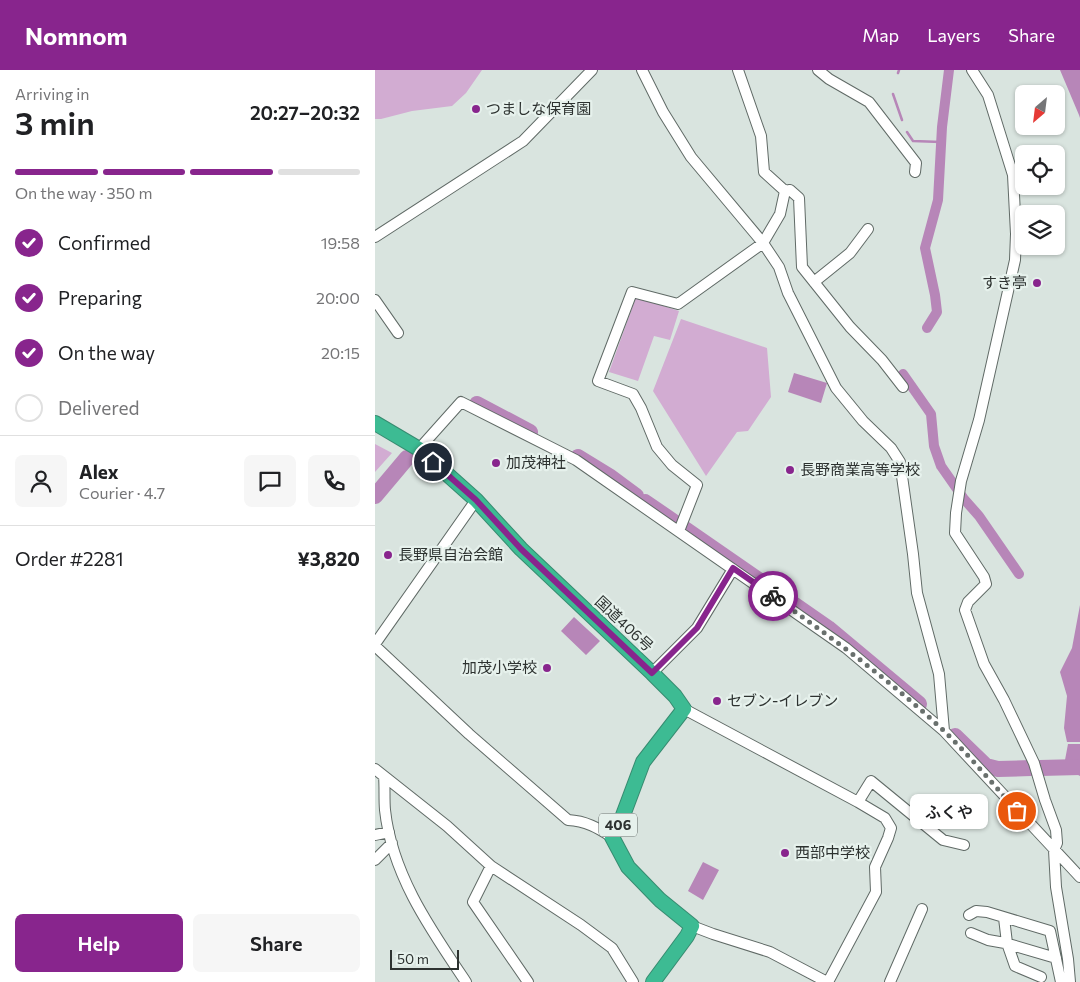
<!DOCTYPE html>
<html lang="en">
<head>
<meta charset="utf-8">
<style>
	body { margin:0; font-family:Commissioner,"Noto Sans JP",sans-serif; background:#f6f6f6; color:#202124; height:100vh; display:flex; flex-direction:column; font-size:19px; white-space:nowrap }
	* { box-sizing:border-box; margin:0 }
	p { font-size:16px; color:#757577 }
	.icon { flex:none; width:28px; height:28px; fill:none; stroke:currentColor; stroke-width:2; stroke-linecap:round; stroke-linejoin:round }
	.map { position:relative; flex:1; overflow:hidden }
	.details { display:flex; flex-direction:column; background:#fff; width:375px }
	.details>* { flex:none }
	.needle { width:32px; rotate:208deg }
	.fabs { position:absolute; left:640px; top:15px; display:grid; gap:10px }
	.fabs a { display:grid; place-items:center; width:50px; height:50px; border-radius:8px; background:#fff; box-shadow:0 1px 4px #0004; font-size:25px }
	.scale { position:absolute; left:15px; bottom:12px; width:69px; box-sizing:border-box; padding-left:5px; border:2px solid #2d3230; border-top:0; font-size:14px; line-height:18px; white-space:nowrap; color:#2d3230; -webkit-text-stroke:4px #e6f1ec; paint-order:stroke }
	.pin { position:absolute; display:grid; place-items:center; width:42px; height:42px; color:#fff; margin:-21px; border:2px solid #fff; border-radius:50%; box-shadow:0 1px 5px #0007 }
	.courier { position:absolute; display:grid; place-items:center; width:50px; height:50px; margin:-25px; border:4px solid #88258d; border-radius:50%; background:#fff; color:#222; box-shadow:0 1px 6px #0007 }
	.bubble { position:absolute; height:35px; border-radius:8px; background:#fff; box-shadow:0 1px 4px #0004; font-size:16px; font-weight:600; line-height:35px; text-align:center }
	.summary em { font-style:normal; font-weight:600 }
	.summary div { display:flex; flex-direction:column-reverse }
	.summary { display:flex; align-items:center; justify-content:space-between; height:85px; padding:0 15px }
	h1 { font-size:32px; font-weight:600; line-height:38px }
	.bar { display:grid; grid-template-columns:repeat(4,1fr); gap:8px 5px; align-content:center; height:60px; padding:0 15px }
	.bar i { height:6px; border-radius:4px; background:#e0e0e0 }
	.bar .active { background:#88258d }
	.bar p { grid-column:span 4 }
	.line { display:flex; align-items:center; gap:12px; padding:0 15px; border-top:1px solid #e0e0e0 }
	.line div { flex:1 }
	.round { display:grid; place-items:center; flex:none; width:52px; height:52px; border-radius:8px; background:#f6f6f6 }
	ol { padding:0 15px; list-style:none }
	li { display:flex; align-items:center; gap:15px; height:55px }
	li p { margin-inline-start:auto }
	li .icon { padding:5px; border-radius:50%; background:#88258d; color:#fff; stroke-width:4 }
	li:last-child { color:#757577 }
	li i { width:28px; height:28px; border:2px solid #e0e0e0; border-radius:50% }
	.button { display:flex; gap:10px; margin-top:auto; padding:10px 15px }
	.button a { flex:1; height:58px; border-radius:8px; background:#88258d; color:#fff; font-size:20px; font-weight:600; line-height:58px; text-align:center }
	.button a+a { background:#f6f6f6; color:#202124 }
	header { display:flex; align-items:center; gap:30px; box-sizing:border-box; height:70px; padding:0 25px; background:#88258d; color:#fff }
	header strong { font-size:24px }
	nav { display:flex; gap:28px; margin-inline-start:auto; font-size:18px }
	main { display:flex; flex:1; min-height:0 }
	.map>svg:first-child { display:block }
	.green { fill:#d2acd2 }
	.water { fill:#b786b8 }
	.lines { fill:none; stroke-linecap:round; stroke-linejoin:round }
	.stream { stroke:#b786b8; stroke-width:2.5 }
	.canal { stroke:#b786b8; stroke-width:10 }
	.river { stroke:#b786b8; stroke-width:16 }
	.minor-casing { stroke:#606a66; stroke-width:12 }
	.highway-casing { stroke:#378b70; stroke-width:16 }
	.minor { stroke:#fff; stroke-width:10 }
	.highway { stroke:#3dbb93; stroke-width:14 }
	.done { stroke:#69706d; stroke-width:5; stroke-dasharray:0 9 }
	.route { stroke:#88258d; stroke-width:6 }
	.poi-dot { fill:#88258d; stroke:#e6f1ec; stroke-width:2 }
	.labels { text-anchor:middle; stroke-width:4.5; stroke-linejoin:round; paint-order:stroke }
	.shield { fill:#e6f1ec; stroke:#646b68; stroke-width:1 }
	.shield-label { font-size:14px; font-weight:bold; fill:#2d3230 }
	.poi-label { font-size:15px; fill:#2d3230; stroke:#e6f1ec; text-anchor:start }
	.street-label { font-size:15px; fill:#2d3230; stroke:#e6f1ec }
</style>
</head>
<body>
<header>
<strong>Nomnom</strong>
<nav><a>Map</a><a>Layers</a><a>Share</a></nav>
</header>
<main>
<section class="details">
<div class="summary"><div><h1>3 min</h1><p>Arriving in</p></div><em>20:27–20:32</em></div>
<div class="bar"><i class="active"></i><i class="active"></i><i class="active"></i><i></i><p>On the way · 350 m</p></div>
<ol>
<li><svg class="icon" aria-label="check" viewBox="0 0 24 24"><path d="M5 12l5 5 9-10"/></svg>Confirmed<p>19:58</p></li>
<li><svg class="icon" aria-label="check" viewBox="0 0 24 24"><path d="M5 12l5 5 9-10"/></svg>Preparing<p>20:00</p></li>
<li><svg class="icon" aria-label="check" viewBox="0 0 24 24"><path d="M5 12l5 5 9-10"/></svg>On the way<p>20:15</p></li>
<li><i></i>Delivered</li>
</ol>
<div class="line" style="height:90px"><a class="round"><svg class="icon" aria-label="person" viewBox="0 0 24 24"><circle cx="12" cy="8" r="4"/><path d="M4 21q1-7 8-7t8 7"/></svg></a><div><b>Alex</b><p>Courier · 4.7</p></div><a class="round"><svg class="icon" aria-label="chat" viewBox="0 0 24 24"><path d="M4 5h16v11H9l-5 4z"/></svg></a><a class="round"><svg class="icon" aria-label="phone" viewBox="0 0 24 24"><path d="M5 4h4l2 5-3 2q2 4 5 5l2-3 5 2v4C11 20 4 13 5 4z"/></svg></a></div>
<div class="line" style="height:65px"><div>Order #2281</div><b>¥3,820</b></div>
<div class="button"><a>Help</a><a>Share</a></div>
</section>
<div class="map">
<svg width="705" height="912" viewBox="0 0 705 912">
	<rect width="100%" height="100%" fill="#d9e4df"/>
	<path class="green" d="M 0,0 L 107,0 L 91,23 L 77,36 L 37,41 L 6,49 L 0,49 Z
		M 261,227 L 304,241 L 295,270 L 279,266 L 263,311 L 234,302 Z
		M 306,249 L 392,278 L 396,327 L 373,361 L 362,362 L 331,406 L 278,321 Z
		M 0,374 L 17,383 L 0,402 Z"/>
	<path class="water" d="M 685,0 L 705,0 L 705,48 L 704,45 Z
		M 419,303 L 452,313 L 446,333 L 413,322 Z
		M 705,535 L 705,672 L 692,672 L 689,658 L 692,626 L 685,602 L 697,578 Z
		M 199,547 L 225,571 L 211,585 L 186,561 Z
		M 693,674 L 705,674 L 705,706 L 694,700 L 690,690 Z
		M 328,792 L 344,800 L 328,830 L 313,821 Z"/>
	<g class="lines">
		<path class="stream" d="M 523,3 L 524,0
			M 518,24 L 527,50
			M 532,62 L 538,71 L 566,72"/>
		<path class="canal" d="M 552,258 L 562,242 L 560,225 L 550,178 L 563,130 L 567,57 L 574,0
			M 528,304 L 556,344 L 559,376 L 566,396 L 589,429 L 604,446 L 644,504"/>
		<path class="river" d="M 102,334 L 155,362
			M 203,387 L 234,406 L 261,426
			M 0,426 L 32,388
			M 270,432 L 302,454
			M 310,459 L 453,558 L 544,634
			M 580,666 L 611,696 L 623,699 L 656,698
			M 665,698 L 705,697"/>
		<g class="minor-casing">
			<path id="minor" d="M 267,0 L 288,42 L 316,87 L 388,173 L 404,197 L 413,223 L 461,318 L 488,351 L 516,378 L 525,392 L 538,484 L 542,523 L 564,604 L 569,661
				M 443,0 L 454,9 L 494,32 L 541,93 L 540,102
				M 597,0 L 613,25 L 638,105 L 641,164 L 640,190 L 604,350 L 586,411 L 581,443 L 580,463 L 609,507 L 611,514 L 593,532 L 590,540 L 609,594 L 629,630 L 659,693 L 670,730 L 681,760 L 682,773 L 679,780 L 681,817 L 693,889 L 695,912
				M 410,121 L 415,120 L 424,128 L 427,197 L 475,257 L 507,290 L 528,317
				M 0,167 L 148,71 L 217,0
				M 439,212 L 475,183 L 493,159
				M 0,230 L 23,263
				M 44,379 L 86,332 L 201,390 L 471,578 L 569,661 L 705,807
				M 304,461 L 322,415 L 297,395 L 282,377 L 266,338 L 258,324 L 223,311 L 257,222 L 303,234 L 388,173 L 405,144 L 410,121 L 389,102 L 386,66 L 363,0
				M 0,574 L 101,430
				M 0,576 L 94,664 L 193,750 C 211,751 223,758 237,767
				M 277,603 L 322,558 L 358,499
				M 309,639 L 483,732 L 510,748 L 516,758 L 513,768 L 500,797 L 501,822 L 453,912
				M 0,699 L 72,756 L 116,796 L 206,855 L 237,878 L 258,912
				M 9,706 C 10,717 9,729 10,740 C 17,805 56,860 91,912
				M 483,732 L 496,711 L 568,770 L 589,775
				M 0,765 L 14,762
				M 0,790 L 17,773
				M 116,796 L 98,832 L 153,912
				M 594,845 L 601,841 L 612,842 L 675,861 L 686,912
				M 629,848 L 632,873 L 640,896 L 666,907
				M 317,856 L 338,864 L 395,882 L 452,912
				M 596,863 L 613,870 L 630,873 L 681,888
				M 515,912 L 547,839"/>
		</g>
		<g class="highway-casing">
			<path id="highway" d="M 0,353 L 44,379 L 101,430 L 146,479 L 277,603 L 300,626 L 309,639 L 268,692 L 247,748 L 237,767 L 253,797 L 285,830 L 317,856 L 312,866 L 278,912"/>
		</g>
		<use href="#minor" class="minor"/>
		<use href="#highway" class="highway"/>
	</g>
	<g class="lines">
		<path class="done" d="M 398,526 C 457,568 515,610 568,660 C 594,685 618,714 642,741"/>
		<path class="route" d="M 58,392 L 101,430 L 146,479 L 277,603 L 322,558 L 358,498 L 398,526"/>
	</g>
	<g class="poi-dot">
		<circle cx="101" cy="39" r="5"/>
		<circle cx="662" cy="213" r="5"/>
		<circle cx="121" cy="393" r="5"/>
		<circle cx="415" cy="400" r="5"/>
		<circle cx="13" cy="485" r="5"/>
		<circle cx="172" cy="598" r="5"/>
		<circle cx="342" cy="631" r="5"/>
		<circle cx="410" cy="783" r="5"/>
	</g>
	<g class="labels">
		<rect class="shield" x="224" y="743.5" width="38" height="23" rx="4"/>
		<g class="shield-label">
			<text x="243" y="760">406</text>
		</g>
		<g class="poi-label">
			<text x="111" y="44">つましな保育園</text>
			<text x="652" y="218" text-anchor="end">すき亭</text>
			<text x="131" y="398">加茂神社</text>
			<text x="425" y="405">長野商業高等学校</text>
			<text x="23" y="490">長野県自治会館</text>
			<text x="162" y="603" text-anchor="end">加茂小学校</text>
			<text x="352" y="636">セブン-イレブン</text>
			<text x="420" y="788">西部中学校</text>
		</g>
		<g class="street-label">
			<text transform="translate(249 554) rotate(43)" y="5">国道406号</text>
		</g>
	</g>
</svg>
<div class="fabs">
<a><svg class="needle" viewBox="-14 -14 28 28"><path d="M0-13l5 13h-10z" fill="#e53935"/><path d="M0 13l5-13h-10z" fill="#757577"/></svg></a>
<a><svg class="icon" aria-label="locate" viewBox="0 0 24 24"><circle cx="12" cy="12" r="6"/><path d="M12 2v4M12 18v4M2 12h4M18 12h4"/></svg></a>
<a><svg class="icon" aria-label="layers" viewBox="0 0 24 24"><path d="M12 4l9 5-9 5-9-5zM3 14l9 5 9-5"/></svg></a>
</div>
<div class="scale">50 m</div>
<div class="pin" style="left:642px;top:741px;background:#ea580c"><svg class="icon" aria-label="bag" viewBox="0 0 24 24"><path d="M5 8h14l-1 12H6zM9 8a3 3 0 0 1 6 0"/></svg></div>
<div class="pin" style="left:58px;top:392px;background:#1f2937"><svg class="icon" aria-label="home" viewBox="0 0 24 24"><path d="M3 11l9-7 9 7M6 9v11h12V9"/></svg></div>
<div class="courier" style="left:398px;top:526px"><svg class="icon" aria-label="bike" viewBox="0 0 24 24"><circle cx="6" cy="16" r="4"/><circle cx="18" cy="16" r="4"/><path d="M6 16l4-8h5l3 8M10 8l3 8H6M13 5h3"/></svg></div>
<div class="bubble" style="left:535px;top:724px;width:78px">ふくや</div>
</div>
</main>
</body>
</html>
